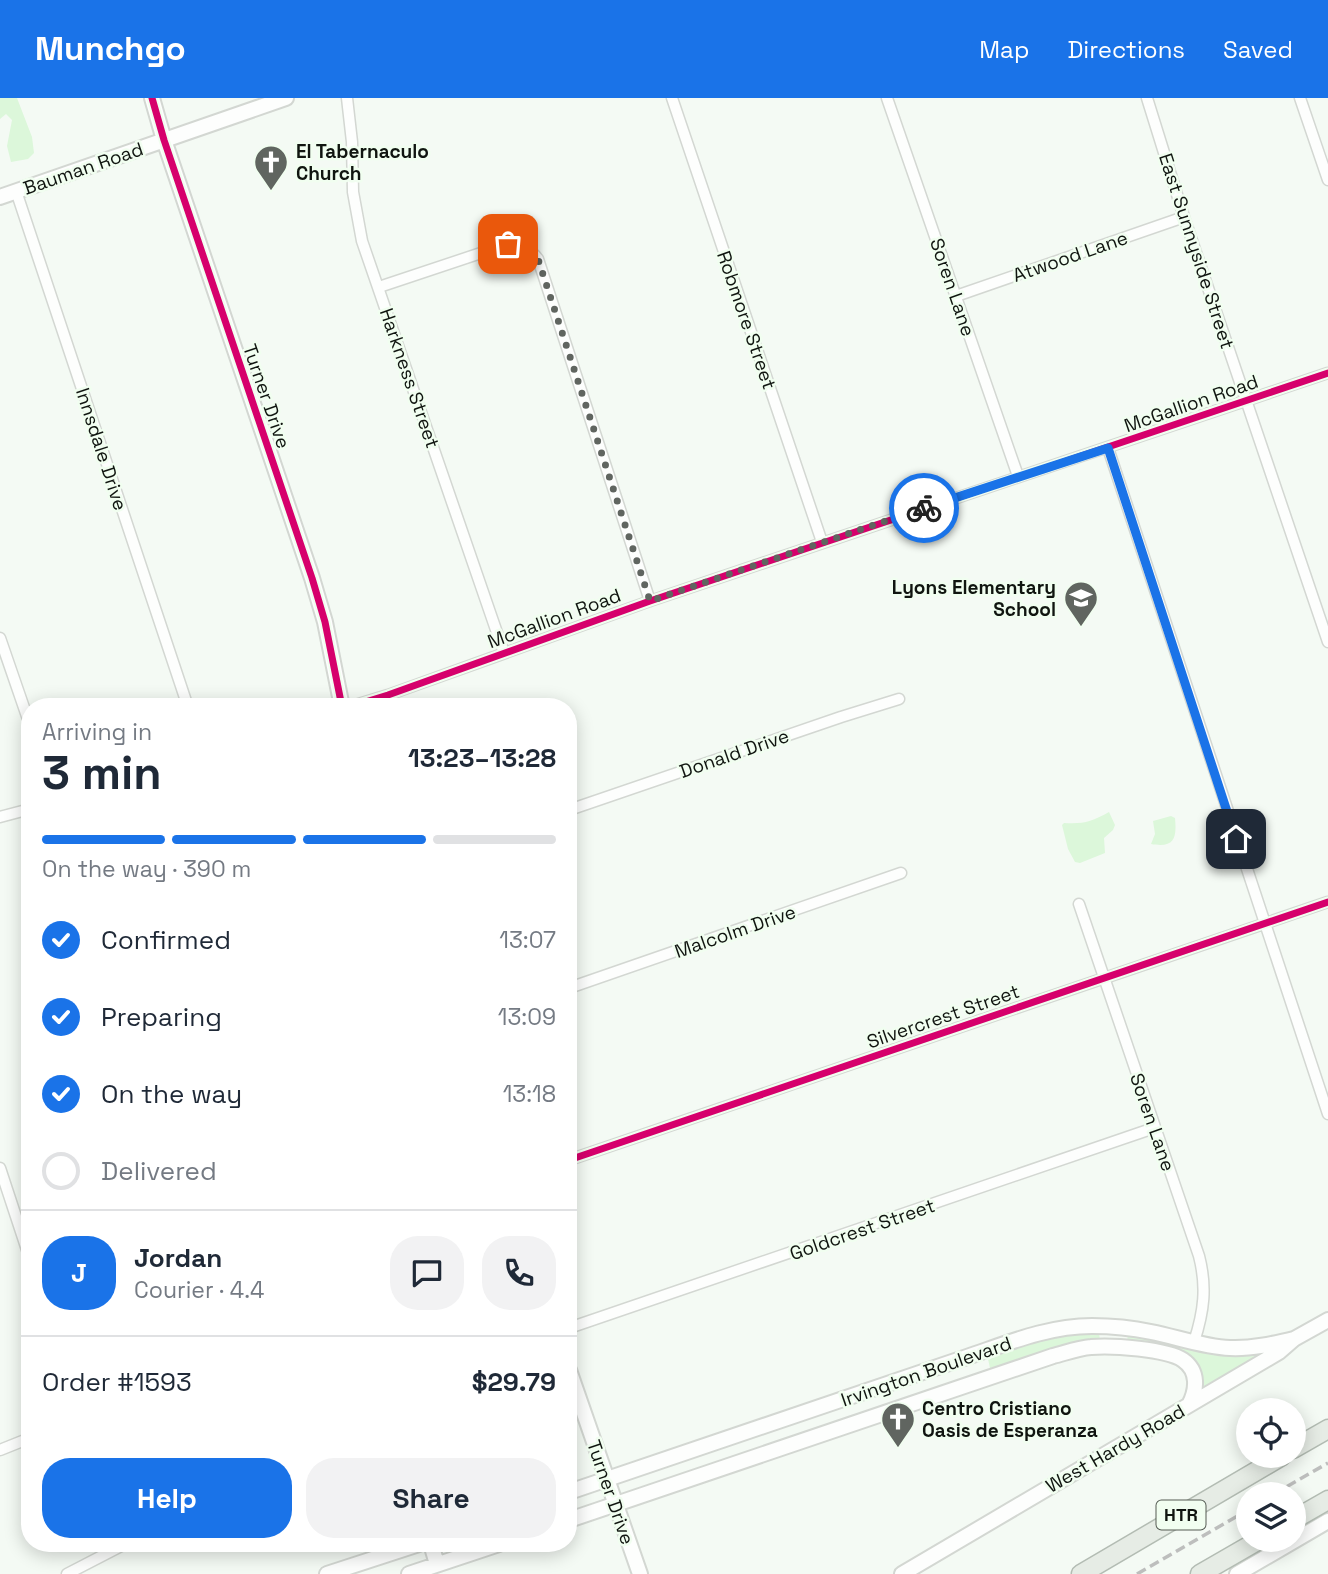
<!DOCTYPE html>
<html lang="en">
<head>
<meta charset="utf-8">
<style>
	body { margin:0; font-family:"Space Grotesk",sans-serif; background:#f2f2f3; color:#1f2937; height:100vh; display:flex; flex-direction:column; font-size:26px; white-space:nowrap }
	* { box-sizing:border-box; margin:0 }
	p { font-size:23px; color:#747a83 }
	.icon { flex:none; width:38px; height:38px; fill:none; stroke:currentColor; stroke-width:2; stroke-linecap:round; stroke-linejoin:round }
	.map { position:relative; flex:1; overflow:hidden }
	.side { position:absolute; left:21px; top:600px; width:556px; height:854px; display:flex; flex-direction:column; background:#fff; border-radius:28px; box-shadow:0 4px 18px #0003 }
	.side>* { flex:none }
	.fabs { position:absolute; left:1236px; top:1300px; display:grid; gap:14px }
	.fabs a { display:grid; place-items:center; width:70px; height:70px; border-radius:50%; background:#fff; box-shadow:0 4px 18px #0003; font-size:35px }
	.pin { position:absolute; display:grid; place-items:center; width:60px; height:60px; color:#fff; margin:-30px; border-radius:14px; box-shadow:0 4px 10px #0006 }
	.courier { position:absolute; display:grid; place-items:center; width:70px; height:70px; margin:-35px; border:5px solid #1a73e8; border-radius:50%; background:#fff; color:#222; box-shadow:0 2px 9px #0007 }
	.head em { font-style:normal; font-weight:700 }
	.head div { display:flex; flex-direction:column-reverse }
	.head { display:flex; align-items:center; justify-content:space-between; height:119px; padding:0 21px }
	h1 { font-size:46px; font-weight:700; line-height:52px }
	.bar { display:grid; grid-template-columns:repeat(4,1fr); gap:10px 7px; align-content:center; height:84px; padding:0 21px }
	.bar i { height:9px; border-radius:5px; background:#e0e1e3 }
	.bar .active { background:#1a73e8 }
	.bar p { grid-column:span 4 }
	.line { display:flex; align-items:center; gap:18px; padding:0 21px; border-top:2px solid #e0e1e3 }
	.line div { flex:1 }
	.round { display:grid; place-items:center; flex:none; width:74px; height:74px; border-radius:28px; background:#f2f2f3 }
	ol { padding:0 21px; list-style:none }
	li { display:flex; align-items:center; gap:21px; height:77px }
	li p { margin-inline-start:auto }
	li .icon { padding:7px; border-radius:50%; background:#1a73e8; color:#fff; stroke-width:4 }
	li:last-child { color:#747a83 }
	li i { width:38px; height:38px; border:4px solid #e0e1e3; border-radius:50% }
	.cta { display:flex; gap:14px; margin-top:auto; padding:14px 21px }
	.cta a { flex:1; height:80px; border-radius:28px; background:#1a73e8; color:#fff; font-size:28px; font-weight:700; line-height:80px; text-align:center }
	.cta a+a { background:#f2f2f3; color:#1f2937 }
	header { display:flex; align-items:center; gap:42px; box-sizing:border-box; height:98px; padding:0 35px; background:#1a73e8; color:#fff }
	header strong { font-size:33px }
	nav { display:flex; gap:38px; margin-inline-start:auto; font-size:24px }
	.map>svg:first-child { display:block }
	.green { fill:#dcf7da }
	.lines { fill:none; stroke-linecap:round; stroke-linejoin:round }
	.street-casing { stroke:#d3d7d2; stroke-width:13 }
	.secondary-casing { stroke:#d3d7d2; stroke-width:18 }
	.highway-casing { stroke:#b3bcb3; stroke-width:21 }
	.street { stroke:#fdfefd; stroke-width:10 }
	.secondary { stroke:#fdfefd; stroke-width:14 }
	.highway { stroke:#e6ece5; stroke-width:18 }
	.rail { stroke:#bdbebd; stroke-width:3.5; stroke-dasharray:10 5; stroke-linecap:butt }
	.cycleway-casing { stroke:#f1fef0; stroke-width:11 }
	.cycleway { stroke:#d6006c; stroke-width:7 }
	.done { stroke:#606560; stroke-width:7; stroke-dasharray:0 12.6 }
	.route { stroke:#1a73e8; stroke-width:9 }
	.labels { text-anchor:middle; stroke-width:5; stroke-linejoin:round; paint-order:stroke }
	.shield { fill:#f1fef0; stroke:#545b53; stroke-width:2 }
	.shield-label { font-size:18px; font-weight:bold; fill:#101510 }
	.poi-label { font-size:19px; font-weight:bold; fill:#101510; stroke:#f1fef0; text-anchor:start }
	.street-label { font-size:19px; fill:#101510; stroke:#f1fef0 }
</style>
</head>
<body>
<header>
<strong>Munchgo</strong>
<nav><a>Map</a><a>Directions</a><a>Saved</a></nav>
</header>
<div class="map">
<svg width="1328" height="1476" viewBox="0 0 1328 1476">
	<rect width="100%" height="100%" fill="#f4faf4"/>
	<path class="green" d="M 0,0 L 17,0 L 32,39 L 34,55 L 28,61 L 11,64 L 7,48 L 12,22 L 6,16 L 0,21 Z
		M 1109,714 L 1115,727 L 1113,732 L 1104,740 L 1105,755 L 1080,765 L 1075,764 L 1068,751 L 1062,727 L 1064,725 C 1084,726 1091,724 1109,714 Z
		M 1171,718 L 1175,720 C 1177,741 1174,750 1151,746 L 1155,736 L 1153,723 Z
		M 1099,1235 L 1100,1242 L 1010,1266 L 990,1270 L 988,1261 C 1021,1241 1061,1236 1099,1235 Z
		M 1128,1237 L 1258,1254 L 1259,1259 L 1206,1289 L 1202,1287 L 1198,1272 L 1127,1243 Z"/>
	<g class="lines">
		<g class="street-casing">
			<path id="street" d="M 347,0 L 352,44 L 353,94 L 362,143 L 504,555
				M 672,0 L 822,444
				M 887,0 L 1018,378
				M 1147,0 L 1184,119 L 1328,544
				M 1300,0 L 1328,82
				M 16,93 L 188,609
				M 379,189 L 508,146 C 521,146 530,150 538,161 L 650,503
				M 956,198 L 1184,119
				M 1108,350 L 1328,1016
				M 0,540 L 30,627
				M 349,609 L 388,597 L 650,503 L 1328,275
				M 569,712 L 841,619 L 899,601
				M 0,719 L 30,711
				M 1079,806 L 1199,1158 C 1207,1189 1204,1213 1194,1244
				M 569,890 L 901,775
				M 569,1062 L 1328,804
				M 0,1070 L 30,1161
				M 569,1230 L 1154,1030
				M 0,1352 L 30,1340
				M 67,1476 L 125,1446"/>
		</g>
		<g class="secondary-casing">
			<path id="secondary" d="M 152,0 L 164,42 L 312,480 L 325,524 L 342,609
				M 0,99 L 286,0
				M 569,1272 L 640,1476
				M 569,1394 L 967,1259 C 1008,1245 1048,1228 1092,1228 C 1111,1228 1132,1230 1151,1234 C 1177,1239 1203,1249 1230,1250 C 1251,1251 1273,1246 1294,1241
				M 569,1422 L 1053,1258 C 1065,1255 1078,1250 1091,1249 C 1111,1247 1167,1251 1183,1262 C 1199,1273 1197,1292 1189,1307
				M 431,1446 L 437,1466
				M 327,1476 L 419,1446
				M 409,1476 L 499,1446
				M 902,1476 L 1279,1254 L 1294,1241 L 1328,1222
				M 1237,1476 L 1328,1423"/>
		</g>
		<g class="highway-casing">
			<path id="highway" d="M 1293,1351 L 1328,1331
				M 1293,1422 L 1328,1402
				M 1081,1476 L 1282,1358
				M 1200,1476 L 1259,1442"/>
		</g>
		<use href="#street" class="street"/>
		<use href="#secondary" class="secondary"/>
		<use href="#highway" class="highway"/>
		<path class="rail" d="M 1274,1396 L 1328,1365
			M 1137,1476 L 1248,1412"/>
		<g class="cycleway-casing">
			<path id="cycleway" d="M 152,0 L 164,42 L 312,480 L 325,524 L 342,609
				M 349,609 L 388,597 L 650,503 L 1328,275
				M 569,1062 L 1328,804"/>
		</g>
		<use href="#cycleway" class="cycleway"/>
	</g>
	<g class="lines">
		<path class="done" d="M 508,146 C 521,145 530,150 538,161 L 650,503 L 924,410"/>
		<path class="route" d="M 924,410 L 1108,350 L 1236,741"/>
	</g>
	<defs>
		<g id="church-pin" transform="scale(1.75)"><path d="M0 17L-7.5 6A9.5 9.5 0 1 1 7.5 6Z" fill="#606560" stroke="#f1fef0"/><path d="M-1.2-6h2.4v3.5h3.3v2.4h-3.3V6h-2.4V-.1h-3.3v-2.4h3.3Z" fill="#fff"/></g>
		<g id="school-pin" transform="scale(1.75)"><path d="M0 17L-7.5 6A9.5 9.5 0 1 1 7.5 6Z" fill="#606560" stroke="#f1fef0"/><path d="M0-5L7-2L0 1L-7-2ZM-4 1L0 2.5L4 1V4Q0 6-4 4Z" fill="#fff"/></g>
	</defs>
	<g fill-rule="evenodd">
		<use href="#church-pin" x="271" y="64"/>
		<use href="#school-pin" x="1081" y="500"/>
		<use href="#church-pin" x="898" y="1321"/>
	</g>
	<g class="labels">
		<rect class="shield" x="1156.5" y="1402.5" width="49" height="29" rx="5"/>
		<g class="shield-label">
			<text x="1181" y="1423">HTR</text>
		</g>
		<g class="poi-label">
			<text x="296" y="60">El Tabernaculo<tspan x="296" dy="22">Church</tspan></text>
			<text x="1056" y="496" text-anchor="end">Lyons Elementary<tspan x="1056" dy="22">School</tspan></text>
			<text x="922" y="1317">Centro Cristiano<tspan x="922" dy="22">Oasis de Esperanza</tspan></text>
		</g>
		<g class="street-label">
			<text transform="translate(83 70) rotate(-19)" y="7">Bauman Road</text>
			<text transform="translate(1197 153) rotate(72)" y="7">East Sunnyside Street</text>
			<text transform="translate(1070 158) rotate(-19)" y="7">Atwood Lane</text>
			<text transform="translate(953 189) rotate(71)" y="7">Soren Lane</text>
			<text transform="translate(747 222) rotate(71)" y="7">Robmore Street</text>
			<text transform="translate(410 280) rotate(71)" y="7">Harkness Street</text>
			<text transform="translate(267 298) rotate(71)" y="7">Turner Drive</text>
			<text transform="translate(1191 305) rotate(-19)" y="7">McGallion Road</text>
			<text transform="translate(102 351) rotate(72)" y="7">Innsdale Drive</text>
			<text transform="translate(554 520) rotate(-20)" y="7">McGallion Road</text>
			<text transform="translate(734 655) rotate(-19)" y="7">Donald Drive</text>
			<text transform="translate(735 833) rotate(-19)" y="7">Malcolm Drive</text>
			<text transform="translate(943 918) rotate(-19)" y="7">Silvercrest Street</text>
			<text transform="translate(1153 1024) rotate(71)" y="7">Soren Lane</text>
			<text transform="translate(862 1131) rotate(-19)" y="7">Goldcrest Street</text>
			<text transform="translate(926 1273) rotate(-19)" y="7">Irvington Boulevard</text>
			<text transform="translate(1115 1350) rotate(-30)" y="7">West Hardy Road</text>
			<text transform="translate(611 1394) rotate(71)" y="7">Turner Drive</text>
		</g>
	</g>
</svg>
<div class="fabs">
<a><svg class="icon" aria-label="locate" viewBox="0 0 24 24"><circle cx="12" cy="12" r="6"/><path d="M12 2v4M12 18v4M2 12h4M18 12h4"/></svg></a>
<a><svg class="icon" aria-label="layers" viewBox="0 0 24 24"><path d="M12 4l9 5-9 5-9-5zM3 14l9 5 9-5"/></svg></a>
</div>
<div class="pin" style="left:508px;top:146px;background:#ea580c"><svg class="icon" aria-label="bag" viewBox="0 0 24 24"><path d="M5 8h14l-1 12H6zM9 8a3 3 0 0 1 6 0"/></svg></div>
<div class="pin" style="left:1236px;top:741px;background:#1f2937"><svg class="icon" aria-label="home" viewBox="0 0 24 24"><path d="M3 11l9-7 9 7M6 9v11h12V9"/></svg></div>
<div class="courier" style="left:924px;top:410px"><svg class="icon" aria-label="bike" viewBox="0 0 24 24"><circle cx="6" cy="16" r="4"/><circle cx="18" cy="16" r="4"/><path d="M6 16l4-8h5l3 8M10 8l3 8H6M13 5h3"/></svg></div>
<section class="side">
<div class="head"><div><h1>3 min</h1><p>Arriving in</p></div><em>13:23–13:28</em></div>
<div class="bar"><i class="active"></i><i class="active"></i><i class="active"></i><i></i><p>On the way · 390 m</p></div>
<ol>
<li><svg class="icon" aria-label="check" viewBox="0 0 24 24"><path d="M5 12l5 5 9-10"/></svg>Confirmed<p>13:07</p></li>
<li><svg class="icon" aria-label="check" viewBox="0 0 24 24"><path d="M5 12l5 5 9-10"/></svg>Preparing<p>13:09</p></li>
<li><svg class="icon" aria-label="check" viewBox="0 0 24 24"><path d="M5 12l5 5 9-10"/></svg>On the way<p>13:18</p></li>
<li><i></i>Delivered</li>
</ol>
<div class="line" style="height:126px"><b class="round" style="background:#1a73e8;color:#fff">J</b><div><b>Jordan</b><p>Courier · 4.4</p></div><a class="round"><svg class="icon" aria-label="chat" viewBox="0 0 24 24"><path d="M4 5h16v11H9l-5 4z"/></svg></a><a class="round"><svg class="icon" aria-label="phone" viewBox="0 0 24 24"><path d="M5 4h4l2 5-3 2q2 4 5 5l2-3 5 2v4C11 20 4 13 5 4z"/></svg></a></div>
<div class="line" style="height:91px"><div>Order #1593</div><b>$29.79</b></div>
<div class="cta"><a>Help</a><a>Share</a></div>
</section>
</div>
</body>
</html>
